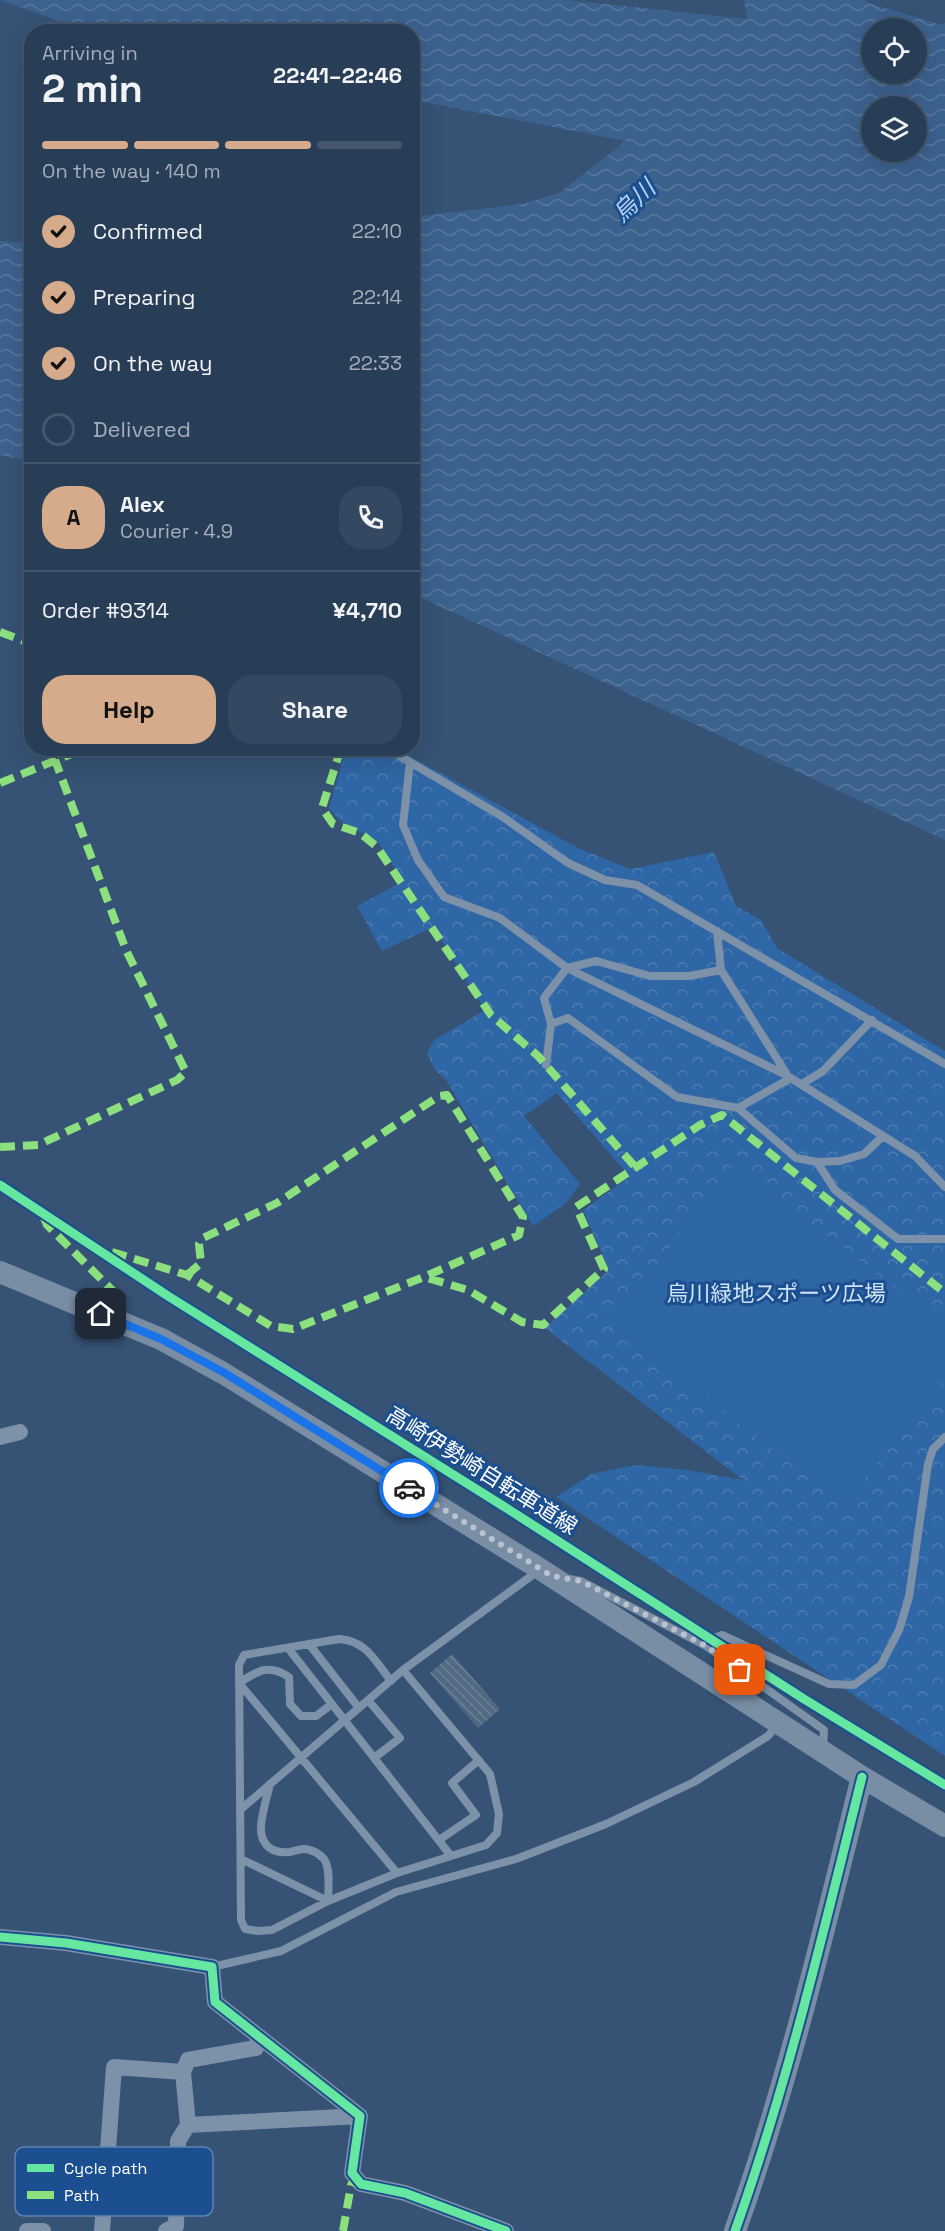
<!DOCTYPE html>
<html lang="en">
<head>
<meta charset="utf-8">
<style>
	body { margin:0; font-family:"Space Grotesk","Noto Sans JP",sans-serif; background:#344961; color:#f1f3f6; height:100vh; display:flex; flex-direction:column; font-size:22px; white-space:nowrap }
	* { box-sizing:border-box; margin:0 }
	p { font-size:20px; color:#a5aeba }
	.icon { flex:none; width:33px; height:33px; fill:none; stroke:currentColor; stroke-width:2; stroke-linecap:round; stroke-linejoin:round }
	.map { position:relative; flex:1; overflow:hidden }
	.panel { position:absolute; left:24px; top:24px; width:396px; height:732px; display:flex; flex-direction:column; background:#283e57; border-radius:24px; box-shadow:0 6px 24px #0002,0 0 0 2px #44576d }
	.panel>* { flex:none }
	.buttons { position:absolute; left:861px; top:18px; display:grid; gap:12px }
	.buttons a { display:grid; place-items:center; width:66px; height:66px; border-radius:50%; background:#283e57; box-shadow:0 6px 24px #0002,0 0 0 2px #44576d; font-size:30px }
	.pin { position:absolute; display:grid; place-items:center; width:51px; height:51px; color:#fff; margin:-26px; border-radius:12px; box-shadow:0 3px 9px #0006 }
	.courier { position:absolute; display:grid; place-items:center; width:60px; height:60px; margin:-30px; border:4px solid #1a73e8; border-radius:50%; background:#fff; color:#222; box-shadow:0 2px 8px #0007 }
	.headline em { font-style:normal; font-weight:800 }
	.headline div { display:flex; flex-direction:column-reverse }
	.headline { display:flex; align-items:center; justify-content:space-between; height:102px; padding:0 18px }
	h1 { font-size:39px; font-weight:800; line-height:45px }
	.bar { display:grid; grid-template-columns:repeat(4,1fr); gap:9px 6px; align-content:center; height:72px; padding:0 18px }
	.bar i { height:8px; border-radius:4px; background:#44576d }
	.bar .selected { background:#d6ab8b }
	.bar p { grid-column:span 4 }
	.line { display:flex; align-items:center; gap:15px; padding:0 18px; border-top:2px solid #44576d }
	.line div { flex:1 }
	.round { display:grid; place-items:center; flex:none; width:63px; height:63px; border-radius:24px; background:#344961 }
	ol { padding:0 18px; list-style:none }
	li { display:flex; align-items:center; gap:18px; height:66px }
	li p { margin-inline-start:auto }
	li .icon { padding:6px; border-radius:50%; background:#d6ab8b; color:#111; stroke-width:4 }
	li:last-child { color:#a5aeba }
	li i { width:33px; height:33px; border:3px solid #44576d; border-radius:50% }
	.button { display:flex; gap:12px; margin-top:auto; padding:12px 18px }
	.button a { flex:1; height:69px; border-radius:24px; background:#d6ab8b; color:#111; font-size:24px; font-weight:800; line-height:69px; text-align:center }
	.button a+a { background:#344961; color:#f1f3f6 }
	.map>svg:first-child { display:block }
	.park { fill:url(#park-crowns) }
	.pitch { fill:#2f66a5 }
	.water { fill:url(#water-waves); fill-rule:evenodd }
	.building { fill:url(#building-back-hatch) }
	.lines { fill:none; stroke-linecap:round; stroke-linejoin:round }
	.lane { stroke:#7d92a8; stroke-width:8 }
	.street { stroke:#7d92a8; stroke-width:16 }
	.secondary { stroke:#798da4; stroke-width:22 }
	.quiet { stroke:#8de07e; stroke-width:8; stroke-dasharray:15 8; stroke-linecap:butt }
	.cycleway-casing { stroke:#1b4f8f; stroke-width:13 }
	.cycleway { stroke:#66e7a1; stroke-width:9 }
	.done { stroke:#b9c2ce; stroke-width:6; stroke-dasharray:0 10.8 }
	.route { stroke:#1a73e8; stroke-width:8 }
	.labels { text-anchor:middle; stroke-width:6; stroke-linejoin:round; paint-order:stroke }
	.park-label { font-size:22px; fill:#cfe3fa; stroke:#1b4f8f }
	.street-label { font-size:22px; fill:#fff; stroke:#1b4f8f }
	.water-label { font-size:24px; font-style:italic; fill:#b5d3f5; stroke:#1b4f8f }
	.key { fill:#1b4f8f; stroke:#5f84b1; stroke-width:1.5 }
	.key-label { font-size:16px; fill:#fff }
</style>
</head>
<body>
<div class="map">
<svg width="945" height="2231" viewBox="0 0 945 2231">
	<defs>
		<pattern id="park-crowns" width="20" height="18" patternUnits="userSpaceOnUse" patternTransform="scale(1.5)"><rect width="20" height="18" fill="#2f66a5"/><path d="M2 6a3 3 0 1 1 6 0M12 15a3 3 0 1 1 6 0" fill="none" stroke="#4e7db2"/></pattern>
		<pattern id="water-waves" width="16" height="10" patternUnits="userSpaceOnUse" patternTransform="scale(1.5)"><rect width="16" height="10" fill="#3b618d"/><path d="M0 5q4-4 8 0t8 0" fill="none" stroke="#58799e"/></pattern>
		<pattern id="building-back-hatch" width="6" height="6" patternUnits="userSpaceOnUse" patternTransform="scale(1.5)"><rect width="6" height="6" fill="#526984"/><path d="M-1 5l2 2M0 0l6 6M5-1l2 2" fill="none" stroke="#6c8096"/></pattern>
	</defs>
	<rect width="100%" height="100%" fill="#365274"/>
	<path class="park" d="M 346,749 L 396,749 L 578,848 L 630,869 L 714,852 L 736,906 L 761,920 L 777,948 L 945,1051 L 945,1756 L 556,1497 L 591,1474 L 636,1465 L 687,1470 L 743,1480 L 545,1328 L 609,1270 L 583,1210 L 630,1177 L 557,1093 L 524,1116 L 580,1184 L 566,1203 L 533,1226 L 446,1080 L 435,1070 L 427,1053 L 434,1040 L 485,1010 L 433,927 L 382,951 L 357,906 L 403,881 L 378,842 L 339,820 L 329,808 Z"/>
	<path class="pitch" d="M 735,1164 L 945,1327 L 945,1377 L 844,1505 L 610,1323 Z"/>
	<path class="water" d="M 0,0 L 567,0 L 747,19 L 744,0 L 866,0 L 868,3 L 939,24 L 945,23 L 945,840 L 413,594 L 413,217 L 523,204 L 559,193 L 626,141 L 413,100 L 412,32 L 151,32 L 119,22 L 73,26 ZM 916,28 L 916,74 L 872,74 L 872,28 ZM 916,106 L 916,152 L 872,152 L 872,106 Z
		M 0,241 L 31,243 L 31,461 L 0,455 Z"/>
	<path class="building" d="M 452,1654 L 500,1709 L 478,1728 L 430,1673 Z"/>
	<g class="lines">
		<path class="lane" d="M 386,748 L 503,817 L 568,863 L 605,880 L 637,885 L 945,1064
			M 410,762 L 403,825 L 418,860 L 444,897 L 500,918 L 567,968 L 786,1075 L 915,1156 L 945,1187
			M 717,931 L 721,970 L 786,1073
			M 551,1024 L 568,1018 L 677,1097 L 738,1108 L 791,1078
			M 546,1065 L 551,1024 L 544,998 L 567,968 L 596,961 L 650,976 L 689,976 L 721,970
			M 802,1084 L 823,1071 L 872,1020
			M 738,1108 L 796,1158 L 817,1162 L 840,1161 L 864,1154 L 883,1136
			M 817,1162 L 835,1190 L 898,1239 L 945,1239
			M 569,1579 L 581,1581 L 706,1646 L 711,1639 L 722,1635 L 829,1684 L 854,1685 L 881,1665 L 899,1630 L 909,1597 L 928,1464 L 933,1449 L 945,1437
			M 309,1644 L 359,1708
			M 706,1646 L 824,1730 L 823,1749
			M 288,1648 L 451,1856
			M 391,1681 C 375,1661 367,1641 339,1639 L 244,1655 L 239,1665 L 241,1920 L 245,1929 L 258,1931 L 272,1930 L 328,1901 L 397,1873 L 486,1845 L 497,1833 L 499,1814 L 490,1774 L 403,1670
			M 368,1700 L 400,1738 L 374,1758
			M 332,1704 L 316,1716 L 301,1716 L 290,1704 L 289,1677 C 269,1663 257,1671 239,1683 L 397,1873
			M 240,1810 L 403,1670 L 538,1571
			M 439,1840 L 476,1815 L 452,1783 L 479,1760
			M 241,1859 L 328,1901 C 328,1890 331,1869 324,1859 C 320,1854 311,1849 304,1849 C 299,1849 295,1851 290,1852 C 272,1854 260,1845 261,1826 C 262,1812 267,1797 270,1784
			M 212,1967 L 281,1951 L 396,1892 L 516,1859 L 606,1824 L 694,1782 L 768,1736 L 778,1724"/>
		<path class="street" d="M 0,1437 L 20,1432
			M 0,1937 L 66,1943 L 212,1967 L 215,2002 L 360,2116 L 352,2173 L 361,2184 L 405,2193 L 506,2231
			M 183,2072 L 188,2060 L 256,2048 L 259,2037
			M 188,2125 L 360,2116
			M 27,2231 L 43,2231
			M 102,2231 L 114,2067 L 183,2072 L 188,2125 L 178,2141 L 176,2226 L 166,2231"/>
		<path class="secondary" d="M 0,1272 L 161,1339 L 223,1373 L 540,1569 L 862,1777 L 945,1826
			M 735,2231 C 788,2083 824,1929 862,1777"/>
		<path class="quiet" d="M 0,632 L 32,644
			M 341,748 L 322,808 L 333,824 L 360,833 L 377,847 L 491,1015 L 538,1056 L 636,1168
			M 0,783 L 86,748
			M 0,1147 L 38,1145 L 177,1080 L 186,1072 L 126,950 L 55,760
			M 44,1218 L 47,1225 L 122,1300 L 122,1323
			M 112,1252 L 187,1275 L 271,1326 L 293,1329 L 424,1277 L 468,1290 L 522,1322 L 543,1325 L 604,1269 L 576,1207 L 700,1125 L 722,1115 L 945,1293
			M 187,1275 L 201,1263 L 199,1244 L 203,1238 L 277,1203 L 439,1096 L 447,1095 L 523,1217 L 519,1235 L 424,1277
			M 343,2231 L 351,2185 L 356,2178"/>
		<g class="cycleway-casing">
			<path id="cycleway" d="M 0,1185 L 168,1296 L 511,1511 L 804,1699 L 945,1785
				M 0,1937 L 66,1943 L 212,1967 L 215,2002 L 360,2116 L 352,2173 L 361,2184 L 405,2193 L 506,2231
				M 735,2231 C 788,2083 824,1929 862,1777"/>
		</g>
		<use href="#cycleway" class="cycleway"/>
	</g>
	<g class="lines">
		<path class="done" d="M 409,1488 L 552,1576 L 581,1581 L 706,1646 L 740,1670"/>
		<path class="route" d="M 101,1314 L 161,1339 L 223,1372 L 409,1488"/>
	</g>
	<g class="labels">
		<g class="park-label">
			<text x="776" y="1301">烏川緑地スポーツ広場</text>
		</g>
		<g class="street-label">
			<text transform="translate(482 1470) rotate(32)" y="8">高崎伊勢崎自転車道線</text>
		</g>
		<g class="water-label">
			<text transform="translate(634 201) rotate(-44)" y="8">烏川</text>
		</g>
	</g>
	<rect x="15" y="2147" width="198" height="69" rx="9" class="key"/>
	<rect x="27" y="2164" width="27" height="8" fill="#66e7a1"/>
	<rect x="27" y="2191" width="27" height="8" fill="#8de07e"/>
	<g class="key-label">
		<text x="64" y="2174">Cycle path</text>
		<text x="64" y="2201">Path</text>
	</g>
</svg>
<div class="buttons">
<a><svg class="icon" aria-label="locate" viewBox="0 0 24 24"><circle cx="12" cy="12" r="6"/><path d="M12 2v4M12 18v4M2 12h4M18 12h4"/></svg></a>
<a><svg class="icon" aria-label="layers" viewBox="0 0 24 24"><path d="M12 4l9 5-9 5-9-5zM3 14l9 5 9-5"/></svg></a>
</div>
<div class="pin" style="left:740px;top:1670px;background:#ea580c"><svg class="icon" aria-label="bag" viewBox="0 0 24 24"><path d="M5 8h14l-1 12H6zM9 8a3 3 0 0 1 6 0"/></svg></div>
<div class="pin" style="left:101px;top:1314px;background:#1f2937"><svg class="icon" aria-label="home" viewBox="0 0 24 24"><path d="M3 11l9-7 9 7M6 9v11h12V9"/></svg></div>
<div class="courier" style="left:409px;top:1488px"><svg class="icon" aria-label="car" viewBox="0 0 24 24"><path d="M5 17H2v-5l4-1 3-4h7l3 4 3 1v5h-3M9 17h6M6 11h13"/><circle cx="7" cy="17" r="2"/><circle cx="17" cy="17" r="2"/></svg></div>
<section class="panel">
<div class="headline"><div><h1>2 min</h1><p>Arriving in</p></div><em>22:41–22:46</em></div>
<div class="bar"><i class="selected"></i><i class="selected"></i><i class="selected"></i><i></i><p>On the way · 140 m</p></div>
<ol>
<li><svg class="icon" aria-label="check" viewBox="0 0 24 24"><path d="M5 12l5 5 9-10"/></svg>Confirmed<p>22:10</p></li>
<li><svg class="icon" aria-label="check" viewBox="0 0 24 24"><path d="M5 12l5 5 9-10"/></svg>Preparing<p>22:14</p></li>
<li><svg class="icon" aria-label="check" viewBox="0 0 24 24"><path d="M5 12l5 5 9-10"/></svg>On the way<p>22:33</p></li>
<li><i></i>Delivered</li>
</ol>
<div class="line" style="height:108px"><b class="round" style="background:#d6ab8b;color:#111">A</b><div><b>Alex</b><p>Courier · 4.9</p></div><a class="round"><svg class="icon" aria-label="phone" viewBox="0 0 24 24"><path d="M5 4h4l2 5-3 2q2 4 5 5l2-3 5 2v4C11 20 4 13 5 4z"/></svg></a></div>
<div class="line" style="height:78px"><div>Order #9314</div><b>¥4,710</b></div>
<div class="button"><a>Help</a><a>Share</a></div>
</section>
</div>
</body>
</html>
